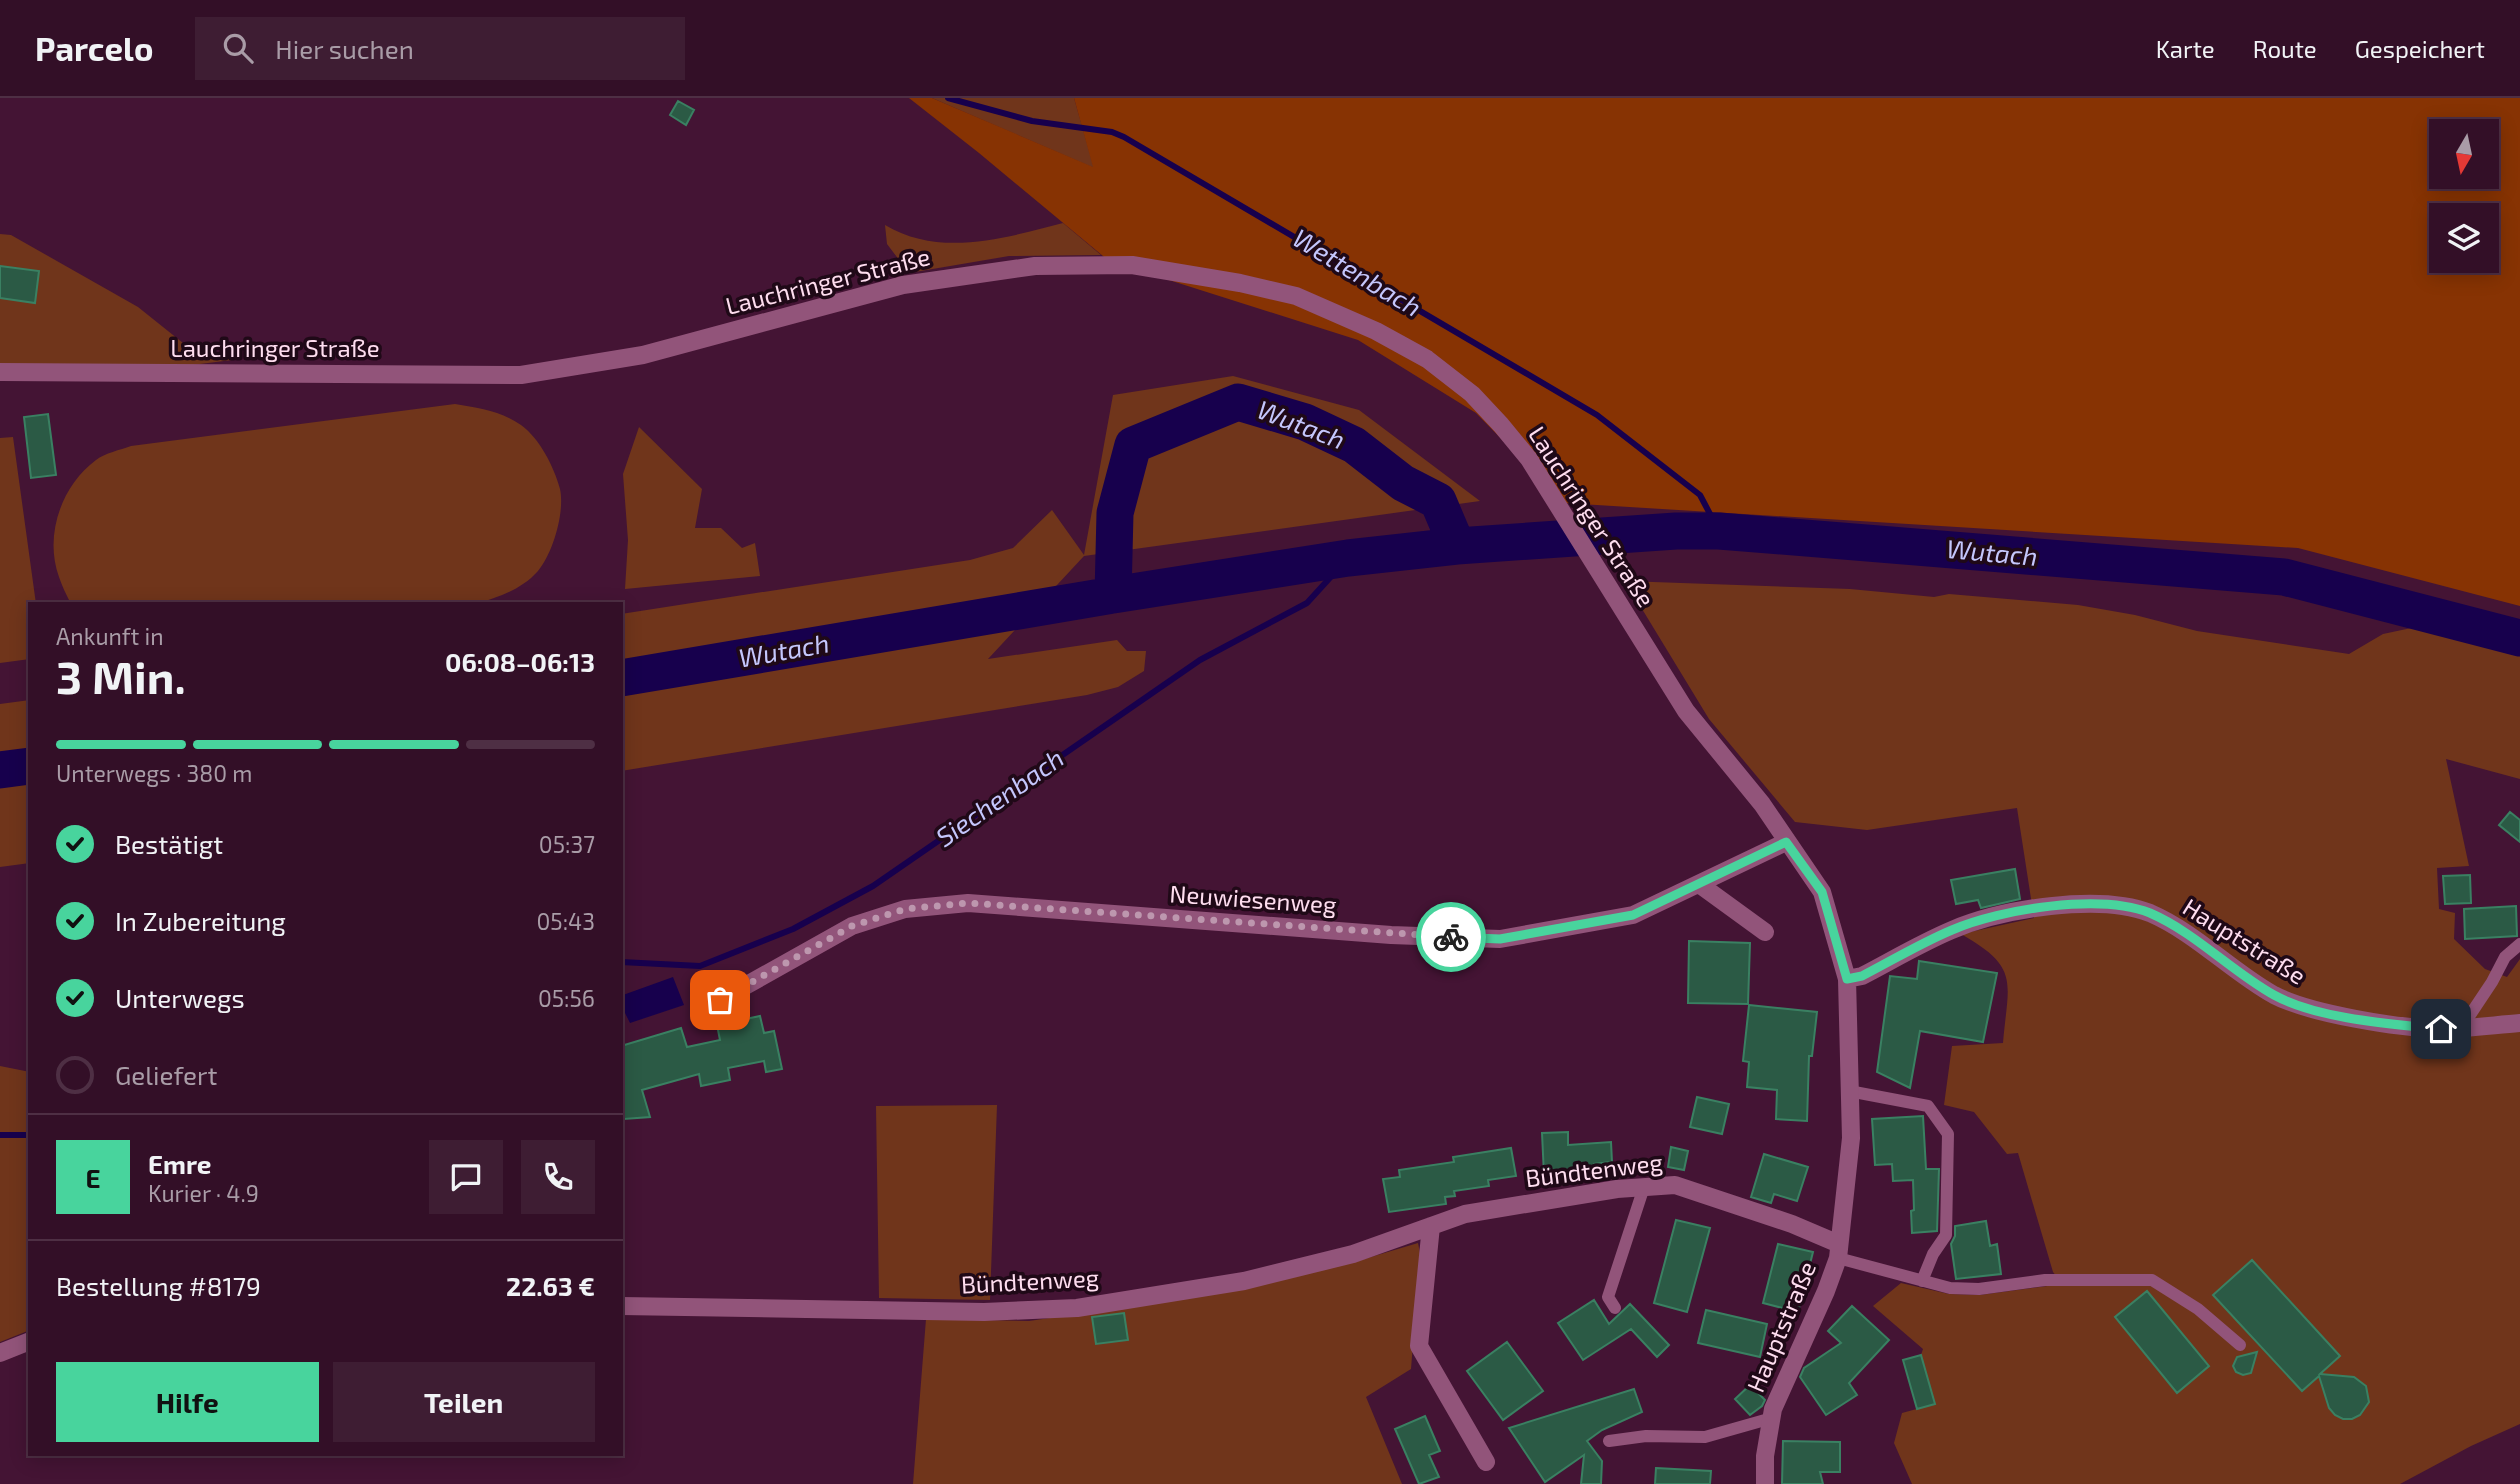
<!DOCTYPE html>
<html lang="de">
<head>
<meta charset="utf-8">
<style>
	body { margin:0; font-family:"Exo 2",sans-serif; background:#3e1d33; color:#f1f3f6; height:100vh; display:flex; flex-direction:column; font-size:26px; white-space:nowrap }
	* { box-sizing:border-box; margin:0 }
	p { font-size:23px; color:#a99ca7 }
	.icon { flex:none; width:38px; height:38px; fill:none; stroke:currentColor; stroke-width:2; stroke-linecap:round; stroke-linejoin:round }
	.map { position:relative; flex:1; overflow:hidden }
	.panel { position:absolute; left:28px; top:504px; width:595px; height:854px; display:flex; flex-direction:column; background:#330f27; border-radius:0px; box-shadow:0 4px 18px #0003,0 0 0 2px #4e2f44 }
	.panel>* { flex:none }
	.needle { width:46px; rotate:189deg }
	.controls { position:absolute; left:2429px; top:21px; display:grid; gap:14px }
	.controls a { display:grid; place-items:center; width:70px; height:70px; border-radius:0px; background:#330f27; box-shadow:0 4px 18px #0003,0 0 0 2px #4e2f44; font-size:35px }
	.pin { position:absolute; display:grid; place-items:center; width:60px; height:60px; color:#fff; margin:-30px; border-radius:14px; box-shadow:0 4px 10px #0006 }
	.courier { position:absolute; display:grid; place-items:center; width:70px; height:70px; margin:-35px; border:5px solid #48d49d; border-radius:50%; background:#fff; color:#222; box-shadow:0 2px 9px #0007 }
	.head em { font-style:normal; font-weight:700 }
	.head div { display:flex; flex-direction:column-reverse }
	.head { display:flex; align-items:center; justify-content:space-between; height:119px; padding:0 28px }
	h1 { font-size:46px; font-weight:700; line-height:52px }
	.bar { display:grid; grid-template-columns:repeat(4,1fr); gap:10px 7px; align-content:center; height:84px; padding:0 28px }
	.bar i { height:9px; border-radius:5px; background:#4e2f44 }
	.bar .on { background:#48d49d }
	.bar p { grid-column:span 4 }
	.line { display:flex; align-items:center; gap:18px; padding:0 28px; border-top:2px solid #4e2f44 }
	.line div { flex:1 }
	.round { display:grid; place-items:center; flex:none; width:74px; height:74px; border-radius:0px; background:#3e1d33 }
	ol { padding:0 28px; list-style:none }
	li { display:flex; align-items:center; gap:21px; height:77px }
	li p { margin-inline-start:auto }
	li .icon { padding:7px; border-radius:50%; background:#48d49d; color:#111; stroke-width:4 }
	li:last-child { color:#a99ca7 }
	li i { width:38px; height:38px; border:4px solid #4e2f44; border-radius:50% }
	.button { display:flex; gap:14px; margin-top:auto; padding:14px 28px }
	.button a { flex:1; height:80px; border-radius:0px; background:#48d49d; color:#111; font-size:28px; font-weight:700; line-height:80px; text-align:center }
	.button a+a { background:#3e1d33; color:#f1f3f6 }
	header { display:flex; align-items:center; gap:42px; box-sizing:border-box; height:98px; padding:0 35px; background:#330f27; border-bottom:2px solid #4e2f44 }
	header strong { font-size:33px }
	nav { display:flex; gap:38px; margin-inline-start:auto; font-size:24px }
	.search { width:490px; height:63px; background:#3e1d33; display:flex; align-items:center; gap:18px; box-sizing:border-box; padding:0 24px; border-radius:0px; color:#a99ca7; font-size:26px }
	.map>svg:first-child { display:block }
	.green { fill:#70351b }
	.forest { fill:#873303; fill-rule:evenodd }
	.water { fill:#17004d }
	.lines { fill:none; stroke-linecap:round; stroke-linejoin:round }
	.stream { stroke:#17004d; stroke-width:6 }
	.river { stroke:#17004d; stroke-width:37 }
	.building { fill:#2b5a45; stroke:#3a8062; stroke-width:2 }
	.lane { stroke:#92547a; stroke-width:12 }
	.street { stroke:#92547a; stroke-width:18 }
	.done { stroke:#bd97ae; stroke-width:7; stroke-dasharray:0 12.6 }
	.route { stroke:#48d49d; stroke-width:9 }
	.labels { text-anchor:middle; stroke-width:7; stroke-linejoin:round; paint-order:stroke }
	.street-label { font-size:24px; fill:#feddef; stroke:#1f0917 }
	.water-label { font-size:26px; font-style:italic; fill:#c4c6fc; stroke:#1f0917 }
</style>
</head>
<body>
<header>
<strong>Parcelo</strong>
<div class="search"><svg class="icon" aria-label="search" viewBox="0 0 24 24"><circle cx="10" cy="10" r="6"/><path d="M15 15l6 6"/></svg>Hier suchen</div>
<nav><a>Karte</a><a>Route</a><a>Gespeichert</a></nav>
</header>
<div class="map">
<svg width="2520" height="1386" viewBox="0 0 2520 1386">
	<rect width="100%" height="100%" fill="#441434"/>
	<path class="green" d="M 932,0 L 1074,0 L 1094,70 Z
		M 1063,125 L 1101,157 L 1009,158 L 909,175 L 887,146 L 885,127 C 940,160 1005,140 1063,125 Z
		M 0,136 L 11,137 L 138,209 L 193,253 L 240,261 L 192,267 L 0,266 Z
		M 1233,278 L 1359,312 L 1480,403 L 1084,458 L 988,561 L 1117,542 L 1127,553 L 1146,553 L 1144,573 L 1118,589 L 1087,597 L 621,673 L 621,516 L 970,462 L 1013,450 L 1052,412 L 1084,457 L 1113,297 Z
		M 455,306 C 479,310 501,313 521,327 C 540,341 554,369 560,391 C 565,414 553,455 538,473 C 521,492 500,498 477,506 L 72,506 L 70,504 C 66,496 62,488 59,479 C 44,438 61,388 96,362 C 105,355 120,352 131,348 Z
		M 639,329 L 702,391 L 695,430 L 721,430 L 742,450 L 755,445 L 760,478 L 625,491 L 628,442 L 623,376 Z
		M 13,339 L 36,506 L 30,506 L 30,561 L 0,565 L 0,340 Z
		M 1625,483 L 1850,491 L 1934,499 L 1949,496 L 2078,507 L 2135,517 L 2197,533 L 2349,556 L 2383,536 L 2416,529 L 2520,557 L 2520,681 L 2446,661 L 2469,768 L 2437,770 L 2439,811 L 2455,815 L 2454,841 L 2485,871 L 2507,879 L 2520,861 L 2520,1326 L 2471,1348 L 2400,1386 L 1912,1386 L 1894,1345 L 1902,1315 L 1935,1306 L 1921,1257 L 1923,1251 L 1873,1208 L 1901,1185 L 1949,1196 L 1980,1197 L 2063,1186 L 2053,1174 L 2018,1055 L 2007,1056 L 1974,1014 L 1944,1007 L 1952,948 L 2003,945 C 2008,884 2021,870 1961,836 L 2034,820 L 2017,710 L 1867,732 L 1795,724 L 1709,621 Z
		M 30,602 L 30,765 L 0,769 L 0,606 Z
		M 0,968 L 30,974 L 30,1232 L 0,1244 Z
		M 997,1007 L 990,1202 L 879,1200 L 876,1008 Z
		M 1418,1145 L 1420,1155 L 1411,1271 L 1366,1299 L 1402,1386 L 913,1386 L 926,1221 L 1029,1223 L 1077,1216 L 1354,1164 Z"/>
	<path class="forest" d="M 909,0 L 932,0 L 1093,69 L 1074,0 L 2520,0 L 2520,508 L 2298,450 L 1564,405 L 1476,315 L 1358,242 L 1109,163 L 979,55 ZM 2441,33 L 2487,33 L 2487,79 L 2441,79 ZM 2441,117 L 2487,117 L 2487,163 L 2441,163 Z"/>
	<path class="water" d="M 673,879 L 684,907 L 630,925 L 625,915 L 621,916 L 621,890 L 623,897 Z"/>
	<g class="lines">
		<path class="stream" d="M 948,0 L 1032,23 L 1112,34 L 1124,39 L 1597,317 L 1700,397 L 1719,433
			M 621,864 L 700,868 L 793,831 L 873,788 L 1200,562 L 1307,505 L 1348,460
			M 0,1037 L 30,1037"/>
		<path class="river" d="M 1113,497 L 1115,415 L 1133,347 L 1238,304 L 1305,324 L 1354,347 L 1403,385 L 1438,403 L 1457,448
			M 621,580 L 1113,497 L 1348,460 L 1457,448 L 1676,433 L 1719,433 L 2284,479 L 2520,540
			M 0,672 L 30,668"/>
	</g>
	<path class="building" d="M 678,3 L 694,12 L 686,27 L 670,17 Z
		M 0,168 L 39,173 L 35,205 L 0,200 Z
		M 48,316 L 56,377 L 31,380 L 24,319 Z
		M 2510,714 L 2520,722 L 2520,744 L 2499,727 Z
		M 2015,771 L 2020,801 L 1981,810 L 1978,802 L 1956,806 L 1951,782 Z
		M 2470,777 L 2471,805 L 2445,806 L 2443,778 Z
		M 2516,808 L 2517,838 L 2465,841 L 2464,811 Z
		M 1689,843 L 1750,845 L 1748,906 L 1688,905 Z
		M 1919,863 L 1997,875 L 1983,944 L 1920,933 L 1910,990 L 1877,974 L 1890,878 L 1917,881 Z
		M 1749,907 L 1817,914 L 1812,958 L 1809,958 L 1807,1023 L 1776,1021 L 1777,992 L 1747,989 L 1749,964 L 1743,963 Z
		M 760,918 L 764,935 L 774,933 L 782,971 L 766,974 L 764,963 L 728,970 L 730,982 L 701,988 L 699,976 L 642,992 L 650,1019 L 624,1021 L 621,1012 L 621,948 L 681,930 L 687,949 L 720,942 L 717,927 Z
		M 1697,999 L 1729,1006 L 1722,1036 L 1690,1029 Z
		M 1923,1018 L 1926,1071 L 1939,1071 L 1937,1133 L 1912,1135 L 1911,1113 L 1914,1112 L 1913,1082 L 1893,1083 L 1892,1066 L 1875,1067 L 1872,1021 Z
		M 1568,1034 L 1568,1047 L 1611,1044 L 1612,1064 L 1594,1066 L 1595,1074 L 1544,1077 L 1542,1035 Z
		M 1671,1049 L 1688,1053 L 1684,1072 L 1668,1069 Z
		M 1511,1050 L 1516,1078 L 1488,1082 L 1489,1088 L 1454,1093 L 1455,1098 L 1445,1099 L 1446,1106 L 1389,1114 L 1383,1081 L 1400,1079 L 1399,1072 L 1454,1064 L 1453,1059 Z
		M 1764,1056 L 1808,1069 L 1797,1103 L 1774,1096 L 1771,1105 L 1751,1099 Z
		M 1676,1122 L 1710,1130 L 1687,1214 L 1654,1205 Z
		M 1986,1123 L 1990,1148 L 1997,1146 L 2001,1176 L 1956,1181 L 1951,1146 L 1955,1138 L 1955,1128 Z
		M 1778,1146 L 1813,1154 L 1798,1214 L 1763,1205 Z
		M 2252,1162 L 2340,1258 L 2320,1276 L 2354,1279 L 2366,1288 L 2369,1304 L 2360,1317 L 2352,1321 L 2343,1321 L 2335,1317 L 2329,1310 L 2319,1278 L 2302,1293 L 2213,1197 Z
		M 2147,1193 L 2209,1268 L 2177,1295 L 2115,1219 Z
		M 1594,1202 L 1609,1226 L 1630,1206 L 1669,1247 L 1657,1259 L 1631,1231 L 1583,1262 L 1558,1225 Z
		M 1852,1208 L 1889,1242 L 1849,1285 L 1857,1297 L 1826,1317 L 1800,1279 L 1804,1270 L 1841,1245 L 1828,1233 Z
		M 1706,1212 L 1767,1226 L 1760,1259 L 1698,1245 Z
		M 1124,1215 L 1128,1242 L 1096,1246 L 1092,1219 Z
		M 1507,1244 L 1543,1293 L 1503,1322 L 1467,1273 Z
		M 2257,1254 L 2251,1275 L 2243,1277 L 2236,1274 L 2233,1268 L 2237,1259 Z
		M 1921,1257 L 1935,1306 L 1917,1311 L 1903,1262 Z
		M 1750,1287 L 1765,1302 L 1762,1308 L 1750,1317 L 1735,1301 Z
		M 1634,1291 L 1642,1314 L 1602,1332 L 1587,1343 L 1602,1363 L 1601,1386 L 1581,1386 L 1584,1357 L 1545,1384 L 1509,1330 Z
		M 1425,1318 L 1440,1353 L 1429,1357 L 1439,1379 L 1419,1386 L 1395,1331 Z
		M 1783,1343 L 1840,1344 L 1840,1374 L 1820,1374 L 1823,1386 L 1782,1386 Z
		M 1656,1370 L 1711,1373 L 1710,1386 L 1655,1386 Z"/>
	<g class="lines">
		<path class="lane" d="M 2462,929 L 2492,884 L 2505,859 L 2520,846
			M 1849,993 L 1928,1008 L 1948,1036 L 1946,1137 L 1933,1156 L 1922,1183
			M 1838,1160 L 1950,1190 L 1979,1191 L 2045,1182 L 2152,1182 L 2198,1211 L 2240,1247
			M 1615,1210 L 1608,1199 L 1644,1089
			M 1609,1343 L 1646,1338 L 1705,1339 L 1772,1320"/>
		<path class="street" d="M 0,274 L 521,277 L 643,257 L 903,187 L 1035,168 L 1132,167 L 1240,185 L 1296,198 L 1376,233 L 1427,261 L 1472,296 L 1501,327 L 1529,361 L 1686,613 L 1762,706 L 1822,794 L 1847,881 L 1851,1040 L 1838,1160 L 1826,1193 L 1773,1311 L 1765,1358 L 1765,1386
			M 1699,786 L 1765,834
			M 1847,881 L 1862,878 C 1891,863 1921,845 1952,832 C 2001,811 2099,795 2150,815 C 2196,835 2231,873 2274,897 C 2310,916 2399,930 2440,931 C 2467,931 2494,927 2520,925
			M 720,902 L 852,828 L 905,811 L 968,805 L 1391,837 L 1500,841 L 1633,817 L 1786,744
			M 1431,1128 L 1419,1248 L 1486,1364
			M 621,1208 L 984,1214 L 1077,1210 L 1244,1183 L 1353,1156 L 1465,1116 L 1617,1091 L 1675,1087 L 1792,1126 L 1839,1146
			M 0,1255 L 30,1243"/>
	</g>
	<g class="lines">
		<path class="done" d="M 720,902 L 852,828 L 905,811 L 968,805 L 1451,839"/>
		<path class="route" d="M 1451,839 L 1500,841 L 1633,817 L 1786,744 L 1822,794 L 1847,881 L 1862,878 C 1891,863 1921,845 1952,832 C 2001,811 2100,795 2150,815 C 2196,835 2231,873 2274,897 C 2318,921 2391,926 2441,931"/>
	</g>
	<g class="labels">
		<g class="street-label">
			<text transform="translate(828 184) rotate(-14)" y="8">Lauchringer Straße</text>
			<text x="275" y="259">Lauchringer Straße</text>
			<text transform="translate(1591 419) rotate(57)" y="8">Lauchringer Straße</text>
			<text transform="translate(1253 802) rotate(4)" y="8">Neuwiesenweg</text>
			<text transform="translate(2244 844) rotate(32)" y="8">Hauptstraße</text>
			<text transform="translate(1594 1073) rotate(-7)" y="8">Bündtenweg</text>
			<text transform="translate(1030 1184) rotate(-3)" y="8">Bündtenweg</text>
			<text transform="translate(1782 1229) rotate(-67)" y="8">Hauptstraße</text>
		</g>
		<g class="water-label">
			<text transform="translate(1357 175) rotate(31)" y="9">Wettenbach</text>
			<text transform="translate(1301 327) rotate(21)" y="9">Wutach</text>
			<text transform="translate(1992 455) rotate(5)" y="9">Wutach</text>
			<text transform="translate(784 553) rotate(-10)" y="9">Wutach</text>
			<text transform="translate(1000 700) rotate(-35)" y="9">Siechenbach</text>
		</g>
	</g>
</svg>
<div class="controls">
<a><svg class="needle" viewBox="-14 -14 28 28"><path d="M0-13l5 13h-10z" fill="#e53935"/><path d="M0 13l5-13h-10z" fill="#a99ca7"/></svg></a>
<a><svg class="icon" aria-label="layers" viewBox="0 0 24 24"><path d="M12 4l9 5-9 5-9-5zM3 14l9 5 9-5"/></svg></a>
</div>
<div class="pin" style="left:720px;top:902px;background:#ea580c"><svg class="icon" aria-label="bag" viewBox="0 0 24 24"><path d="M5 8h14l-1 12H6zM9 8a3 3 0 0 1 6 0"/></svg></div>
<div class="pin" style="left:2441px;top:931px;background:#1f2937"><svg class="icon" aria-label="home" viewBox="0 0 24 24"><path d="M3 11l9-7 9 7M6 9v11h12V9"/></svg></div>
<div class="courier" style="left:1451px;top:839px"><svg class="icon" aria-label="bike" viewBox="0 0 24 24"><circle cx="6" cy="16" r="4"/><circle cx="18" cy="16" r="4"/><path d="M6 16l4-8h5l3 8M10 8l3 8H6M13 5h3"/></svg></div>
<section class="panel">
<div class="head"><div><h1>3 Min.</h1><p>Ankunft in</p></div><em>06:08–06:13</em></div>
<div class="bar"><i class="on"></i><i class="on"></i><i class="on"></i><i></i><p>Unterwegs · 380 m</p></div>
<ol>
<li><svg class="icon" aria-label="check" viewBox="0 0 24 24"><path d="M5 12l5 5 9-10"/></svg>Bestätigt<p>05:37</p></li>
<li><svg class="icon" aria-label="check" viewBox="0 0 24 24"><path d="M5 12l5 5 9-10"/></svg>In Zubereitung<p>05:43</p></li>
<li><svg class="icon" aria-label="check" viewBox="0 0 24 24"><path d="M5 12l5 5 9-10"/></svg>Unterwegs<p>05:56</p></li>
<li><i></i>Geliefert</li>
</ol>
<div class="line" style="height:126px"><b class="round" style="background:#48d49d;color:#111">E</b><div><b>Emre</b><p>Kurier · 4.9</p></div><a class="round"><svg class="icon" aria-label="chat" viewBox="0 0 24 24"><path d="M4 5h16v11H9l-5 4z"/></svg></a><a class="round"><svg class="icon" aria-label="phone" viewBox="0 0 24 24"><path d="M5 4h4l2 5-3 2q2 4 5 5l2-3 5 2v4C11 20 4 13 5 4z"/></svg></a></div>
<div class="line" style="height:91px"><div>Bestellung #8179</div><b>22.63 €</b></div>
<div class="button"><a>Hilfe</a><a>Teilen</a></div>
</section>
</div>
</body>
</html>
